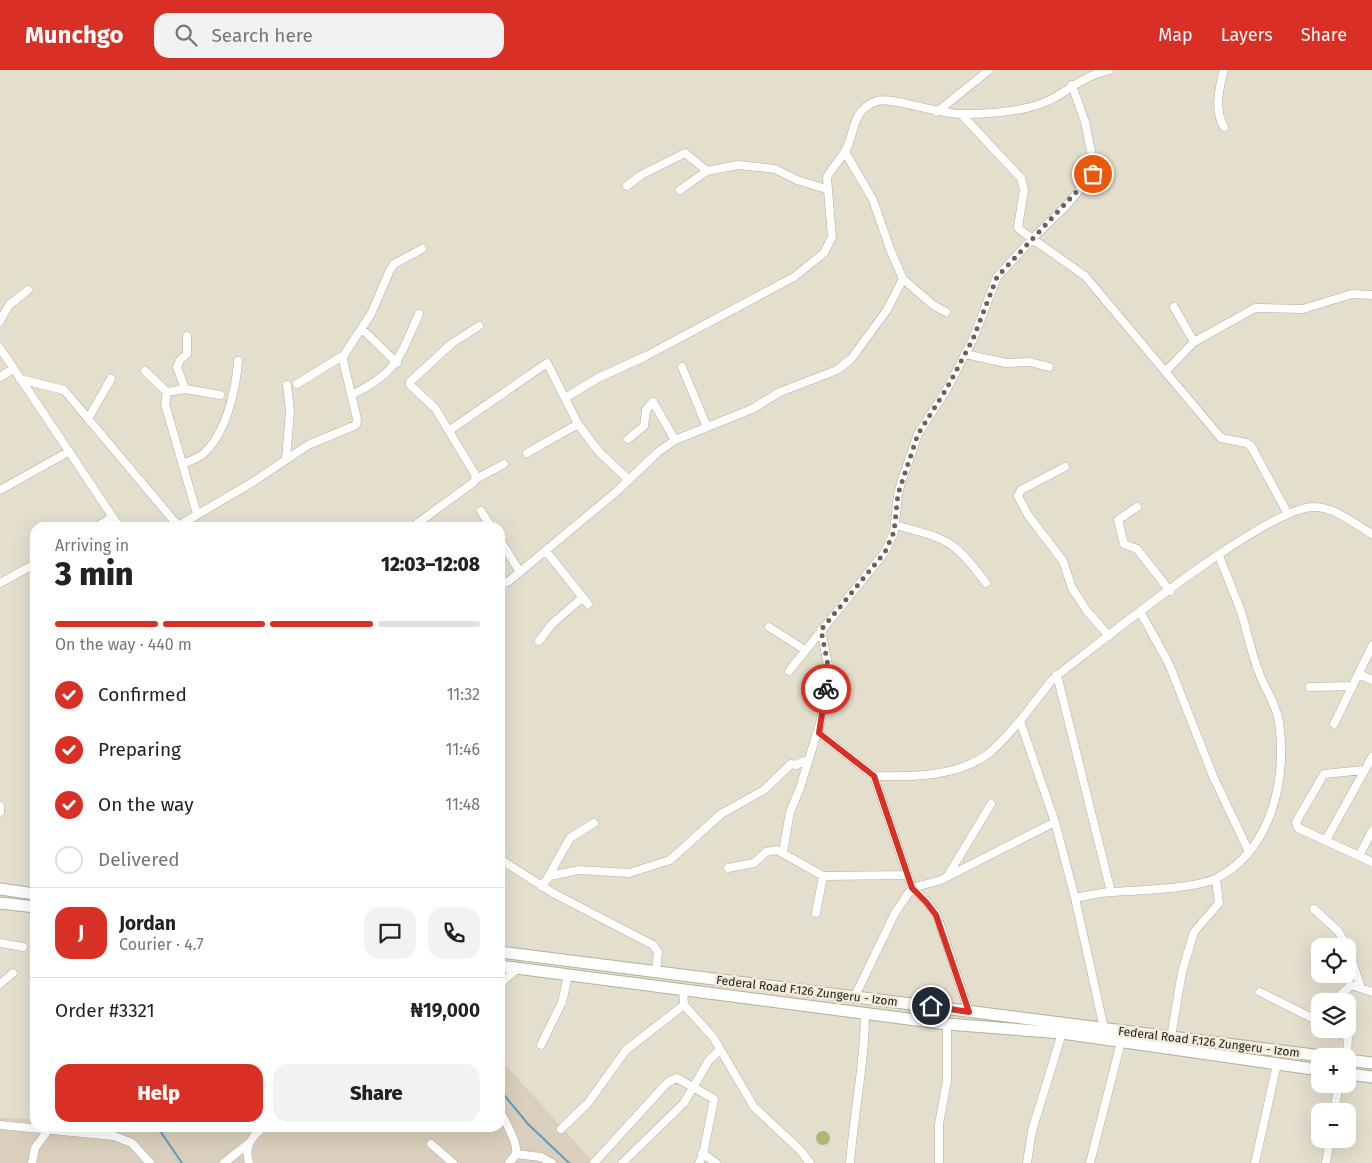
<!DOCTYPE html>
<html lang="en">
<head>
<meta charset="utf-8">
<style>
	body { margin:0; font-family:"Fira Sans",sans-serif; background:#f2f2f2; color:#222; height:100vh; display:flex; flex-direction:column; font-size:19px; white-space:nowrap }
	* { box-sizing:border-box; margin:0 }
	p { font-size:16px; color:#767676 }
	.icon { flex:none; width:28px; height:28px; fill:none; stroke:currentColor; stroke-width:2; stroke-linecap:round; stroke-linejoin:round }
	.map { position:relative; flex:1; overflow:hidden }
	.sheet { position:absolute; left:30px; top:452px; width:475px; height:610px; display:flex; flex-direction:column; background:#fff; border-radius:15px; box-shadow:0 5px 20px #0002 }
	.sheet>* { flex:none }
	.tools { position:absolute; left:1311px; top:868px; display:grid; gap:10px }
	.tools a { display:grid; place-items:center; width:45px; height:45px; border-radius:10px; background:#fff; box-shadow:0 5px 20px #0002; font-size:25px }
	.pin { position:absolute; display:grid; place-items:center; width:42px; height:42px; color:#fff; margin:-21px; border:2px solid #fff; border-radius:50%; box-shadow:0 1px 5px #0007 }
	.courier { position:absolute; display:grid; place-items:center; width:50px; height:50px; margin:-25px; border:4px solid #d93025; border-radius:50%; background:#fff; color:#222; box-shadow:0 1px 6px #0007 }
	.headline em { font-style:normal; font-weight:800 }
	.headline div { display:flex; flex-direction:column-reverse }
	.headline { display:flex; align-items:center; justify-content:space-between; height:85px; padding:0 25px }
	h1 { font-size:32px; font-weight:800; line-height:38px }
	.bar { display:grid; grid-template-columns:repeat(4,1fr); gap:8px 5px; align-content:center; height:60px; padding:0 25px }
	.bar i { height:6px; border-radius:4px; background:#e0e0e0 }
	.bar .selected { background:#d93025 }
	.bar p { grid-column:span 4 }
	.line { display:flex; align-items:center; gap:12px; padding:0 25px; border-top:1px solid #e0e0e0 }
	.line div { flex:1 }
	.round { display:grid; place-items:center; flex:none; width:52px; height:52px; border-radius:15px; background:#f2f2f2 }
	ol { padding:0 25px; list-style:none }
	li { display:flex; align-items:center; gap:15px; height:55px }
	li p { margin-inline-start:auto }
	li .icon { padding:5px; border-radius:50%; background:#d93025; color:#fff; stroke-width:4 }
	li:last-child { color:#767676 }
	li i { width:28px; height:28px; border:2px solid #e0e0e0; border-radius:50% }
	.action { display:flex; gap:10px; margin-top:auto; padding:10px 25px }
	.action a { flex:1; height:58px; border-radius:15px; background:#d93025; color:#fff; font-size:20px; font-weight:800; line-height:58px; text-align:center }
	.action a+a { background:#f2f2f2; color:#222 }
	header { display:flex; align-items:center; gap:30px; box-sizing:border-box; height:70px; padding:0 25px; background:#d93025; color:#fff }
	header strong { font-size:24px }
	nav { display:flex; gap:28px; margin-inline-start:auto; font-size:18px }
	.search { width:350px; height:45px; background:#f2f2f2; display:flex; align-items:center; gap:12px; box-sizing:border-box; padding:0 18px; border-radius:15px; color:#767676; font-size:19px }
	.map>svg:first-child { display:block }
	.industrial { fill:#dacfbc }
	.forest { fill:#b1b675 }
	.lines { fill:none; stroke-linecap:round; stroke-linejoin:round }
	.stream { stroke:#5f9ac2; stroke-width:2 }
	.street-casing { stroke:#b4ae9d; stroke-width:9 }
	.primary-casing { stroke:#b4ae9d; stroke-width:13 }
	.street { stroke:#fff; stroke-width:8 }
	.primary { stroke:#fff; stroke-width:11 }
	.done { stroke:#68645a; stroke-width:5; stroke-dasharray:0 9 }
	.route { stroke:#d93025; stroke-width:6 }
	.labels { text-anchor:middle; stroke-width:5; stroke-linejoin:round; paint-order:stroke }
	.street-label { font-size:12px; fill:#25221c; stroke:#f2ebda }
</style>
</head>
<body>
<header>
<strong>Munchgo</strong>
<div class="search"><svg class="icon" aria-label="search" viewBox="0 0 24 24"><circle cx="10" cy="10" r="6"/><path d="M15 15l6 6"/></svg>Search here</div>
<nav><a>Map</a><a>Layers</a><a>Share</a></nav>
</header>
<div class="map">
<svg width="1372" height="1093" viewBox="0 0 1372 1093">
	<rect width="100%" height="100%" fill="#e4decd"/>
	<path class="industrial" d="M 500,989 L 594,1093 L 0,1093 L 0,1048 L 35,1049 L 35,1058 L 500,1058 Z"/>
	<path class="forest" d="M816 1068a7 7 0 1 1 14 0a7 7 0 1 1-14 0Z"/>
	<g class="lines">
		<path class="stream" d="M 500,1020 L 528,1054 L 569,1093
			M 158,1058 L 182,1093"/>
		<g class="street-casing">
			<path id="street" d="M 1224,0 C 1219,18 1214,41 1224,57
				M 937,42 L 989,0
				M 961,44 L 1021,108 L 1024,120 L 1018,157 L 1020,160 L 1085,206 L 1221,368 L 1246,373 L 1251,376 L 1288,444
				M 845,82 L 873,130 L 890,179 L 903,209 L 933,235 L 946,242
				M 627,116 L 641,105 L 685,83 L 707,101
				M 680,120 L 707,101 L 738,95 L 775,99 L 797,110 L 826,119
				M 0,251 L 9,235 L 28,220
				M 362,259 L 397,293
				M 1194,272 L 1255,238 L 1303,239 L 1352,224 L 1372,225
				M 0,278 L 120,458
				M 965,284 L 1006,293 L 1030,292 L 1049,297
				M 682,297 L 707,357
				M 145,301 L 167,322
				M 1166,301 L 1194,272 L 1174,237
				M 0,307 L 13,299
				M 20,309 L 64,320 L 180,458
				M 297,314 L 344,285
				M 185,319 L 177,297 L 180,290 L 187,284 L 187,266
				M 167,322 L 165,334 L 197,444
				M 167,322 L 185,319 L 220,325
				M 351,325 C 397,303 399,288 419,244
				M 565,328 L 598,308 L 646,286 L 794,207 L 824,183 L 832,167 L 827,108 C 830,99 839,92 844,83 C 856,66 849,41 877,31 C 889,26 942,45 963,44 C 991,44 1027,42 1052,29 C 1072,18 1086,5 1109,0
				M 89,347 L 111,309
				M 450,360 L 547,293 L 578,354 L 599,382 L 629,410
				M 628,369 L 644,356 L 646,340 L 653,332 L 675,370
				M 527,383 L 578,354
				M 286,389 L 290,341 L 287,315
				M 182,394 C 189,391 197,389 203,384 C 226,364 236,320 238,291
				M 1065,397 L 1021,420 L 1018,426 L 1028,445 L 1063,491 L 1072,518 L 1087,541 L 1109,566
				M 476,409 L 504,394
				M 0,420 L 68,382
				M 1137,437 L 1118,450 L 1124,474 L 1137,479 L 1170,521
				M 481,441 L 492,458
				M 895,455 C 947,469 953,469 986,513
				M 178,456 L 253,412 L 308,375 L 356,355 L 357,349 L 343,290 L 344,285 L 371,244 L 390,200 L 394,194 L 422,179
				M 95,458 L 112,447
				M 411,458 L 474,412 L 476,406 L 435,338 L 410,315 L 410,312 L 451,274 L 479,256
				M 500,470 L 520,502
				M 546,481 L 588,534
				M 0,513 L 35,494
				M 500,514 L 509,511 L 616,422 L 658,382 L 675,370 L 752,339 L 780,322 L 837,300 L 851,289 L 887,240 L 903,209
				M 1141,543 L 1169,594 L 1213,706 L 1249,782
				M 769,557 L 805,580
				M 539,571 L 552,554 L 583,527
				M 789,601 L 885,482 L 894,462 L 898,424 L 902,410 L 918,364 L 947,319 L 973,269 L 997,207 L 1033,168 L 1065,137 L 1095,101 L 1085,52 L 1072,15
				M 1359,604 L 1372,610
				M 1057,605 L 1111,822
				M 1310,617 L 1353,616
				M 1334,654 L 1372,576
				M 819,663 L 874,706 C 911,707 957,707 988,684 C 1000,675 1010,662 1020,651
				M 1364,700 L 1324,704 L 1296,752 L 1298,758 L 1372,792
				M 874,706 L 912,818 L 926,831 L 937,845 L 969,942
				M 0,736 L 0,742
				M 1326,770 L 1372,687
				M 783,782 L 790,742 L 800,718 L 821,650 L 828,595 L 821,560
				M 1359,786 L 1372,761
				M 500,789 L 553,823 L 653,875 L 658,882 L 656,902
				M 728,798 L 754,793 L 766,782 L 777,780 L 823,806
				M 548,807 L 570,768 L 594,753
				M 947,807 L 991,734
				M 541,816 L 550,806 L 579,800 L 629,803 L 670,790 L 721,744 L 764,720 L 791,694 L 796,695 L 809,689
				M 1075,828 C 1087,826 1100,822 1113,822 C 1139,820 1195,819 1217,808 C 1272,779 1287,709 1279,652 C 1276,633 1264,618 1258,600 C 1251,581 1247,561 1241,542 C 1234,523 1226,504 1219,486
				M 1314,839 L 1338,861 L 1347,876
				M 816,843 L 823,806 L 907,805
				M 0,873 L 23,877
				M 1348,878 L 1361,918
				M 0,914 L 13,903
				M 500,914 L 518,898
				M 683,919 L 684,935 L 713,967 L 754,1037 L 800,1080 L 810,1093
				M 1260,922 L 1320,952
				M 855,926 L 895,843 L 912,818 L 941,810 L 1055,752
				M 1334,931 L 1351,915 L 1372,922
				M 1104,958 L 1075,828 L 1055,752 L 1020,651 L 1051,611 L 1064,600 C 1107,567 1269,436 1314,437 C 1335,437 1355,454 1372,464
				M 1334,959 L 1348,968 L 1347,986
				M 1171,967 L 1182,902 L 1194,862 L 1219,833 L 1216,809
				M 541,975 L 562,932 L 568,906
				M 1334,1041 L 1339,1014
				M 500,1042 C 505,1050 518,1074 516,1083 C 515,1087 511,1090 509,1093
				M 0,1055 L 114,1066 L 132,1073 L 150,1093
				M 561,1059 L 588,1033 L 626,980 L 684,935
				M 431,1074 L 453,1093
				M 702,1083 L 716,1093
				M 516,1084 L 541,1087 L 552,1093
				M 32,1093 L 35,1078 L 49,1059
				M 224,1093 L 248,1074
				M 249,1093 C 244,1077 251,1068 262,1058
				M 594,1093 L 668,1012 L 677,1008 L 714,1029 L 703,1085 L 699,1093
				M 622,1093 L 684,1033 L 709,990 L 720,980
				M 850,1093 C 854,1041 865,993 865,942
				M 939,1093 L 939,1054 L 947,1011 L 947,954
				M 1027,1093 L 1032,1061 L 1062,963
				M 1090,1093 L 1121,972
				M 1255,1093 L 1277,994
				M 1326,1093 L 1330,1069"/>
		</g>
		<g class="primary-casing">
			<path id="primary" d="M 0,819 L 35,824
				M 0,833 L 35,837
				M 500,882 L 1322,986
				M 500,896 L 947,954 L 1062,963 L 1320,1000
				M 1348,990 L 1372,993
				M 1348,1004 L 1372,1007"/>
		</g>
		<use href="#street" class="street"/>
		<use href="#primary" class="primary"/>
	</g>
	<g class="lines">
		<path class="done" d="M 826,619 L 828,595 L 821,560 L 885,482 L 894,462 L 898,424 L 918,364 L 947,318 L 973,269 L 997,207 L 1093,104"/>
		<path class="route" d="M 826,619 L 819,663 L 874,706 L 912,818 L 926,832 L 936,845 L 969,942 L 931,936"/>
	</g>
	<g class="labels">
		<g class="street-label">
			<text transform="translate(807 921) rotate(7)" y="4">Federal Road F.126 Zungeru - Izom</text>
			<text transform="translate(1209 972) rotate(7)" y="4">Federal Road F.126 Zungeru - Izom</text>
		</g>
	</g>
</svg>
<div class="tools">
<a><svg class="icon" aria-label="locate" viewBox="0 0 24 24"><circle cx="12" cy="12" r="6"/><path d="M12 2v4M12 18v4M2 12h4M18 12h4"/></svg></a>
<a><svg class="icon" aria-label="layers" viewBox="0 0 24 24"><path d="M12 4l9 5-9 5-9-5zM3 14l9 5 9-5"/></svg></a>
<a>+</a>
<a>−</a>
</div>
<div class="pin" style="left:1093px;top:104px;background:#ea580c"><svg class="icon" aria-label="bag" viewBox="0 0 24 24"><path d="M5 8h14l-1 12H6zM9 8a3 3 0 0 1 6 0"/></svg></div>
<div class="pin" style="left:931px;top:936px;background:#1f2937"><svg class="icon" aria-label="home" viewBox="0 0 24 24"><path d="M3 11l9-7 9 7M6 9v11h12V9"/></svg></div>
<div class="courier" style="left:826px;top:619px"><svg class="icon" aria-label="bike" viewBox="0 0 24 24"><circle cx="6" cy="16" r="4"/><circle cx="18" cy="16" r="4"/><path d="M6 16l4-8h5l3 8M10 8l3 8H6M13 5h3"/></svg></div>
<section class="sheet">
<div class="headline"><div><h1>3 min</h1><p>Arriving in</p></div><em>12:03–12:08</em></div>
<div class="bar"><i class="selected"></i><i class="selected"></i><i class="selected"></i><i></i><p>On the way · 440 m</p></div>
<ol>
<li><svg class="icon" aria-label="check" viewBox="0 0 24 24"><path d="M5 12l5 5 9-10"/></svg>Confirmed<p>11:32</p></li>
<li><svg class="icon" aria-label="check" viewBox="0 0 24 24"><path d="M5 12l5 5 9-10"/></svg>Preparing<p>11:46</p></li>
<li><svg class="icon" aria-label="check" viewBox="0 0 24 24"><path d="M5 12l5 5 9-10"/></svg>On the way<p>11:48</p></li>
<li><i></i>Delivered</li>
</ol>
<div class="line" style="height:90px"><b class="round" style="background:#d93025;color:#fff">J</b><div><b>Jordan</b><p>Courier · 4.7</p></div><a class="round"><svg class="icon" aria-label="chat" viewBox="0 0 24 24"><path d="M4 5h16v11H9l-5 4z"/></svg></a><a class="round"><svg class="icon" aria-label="phone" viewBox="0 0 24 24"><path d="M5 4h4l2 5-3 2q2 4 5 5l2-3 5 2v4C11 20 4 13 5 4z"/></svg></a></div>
<div class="line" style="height:65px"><div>Order #3321</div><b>₦19,000</b></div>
<div class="action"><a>Help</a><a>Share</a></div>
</section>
</div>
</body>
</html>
